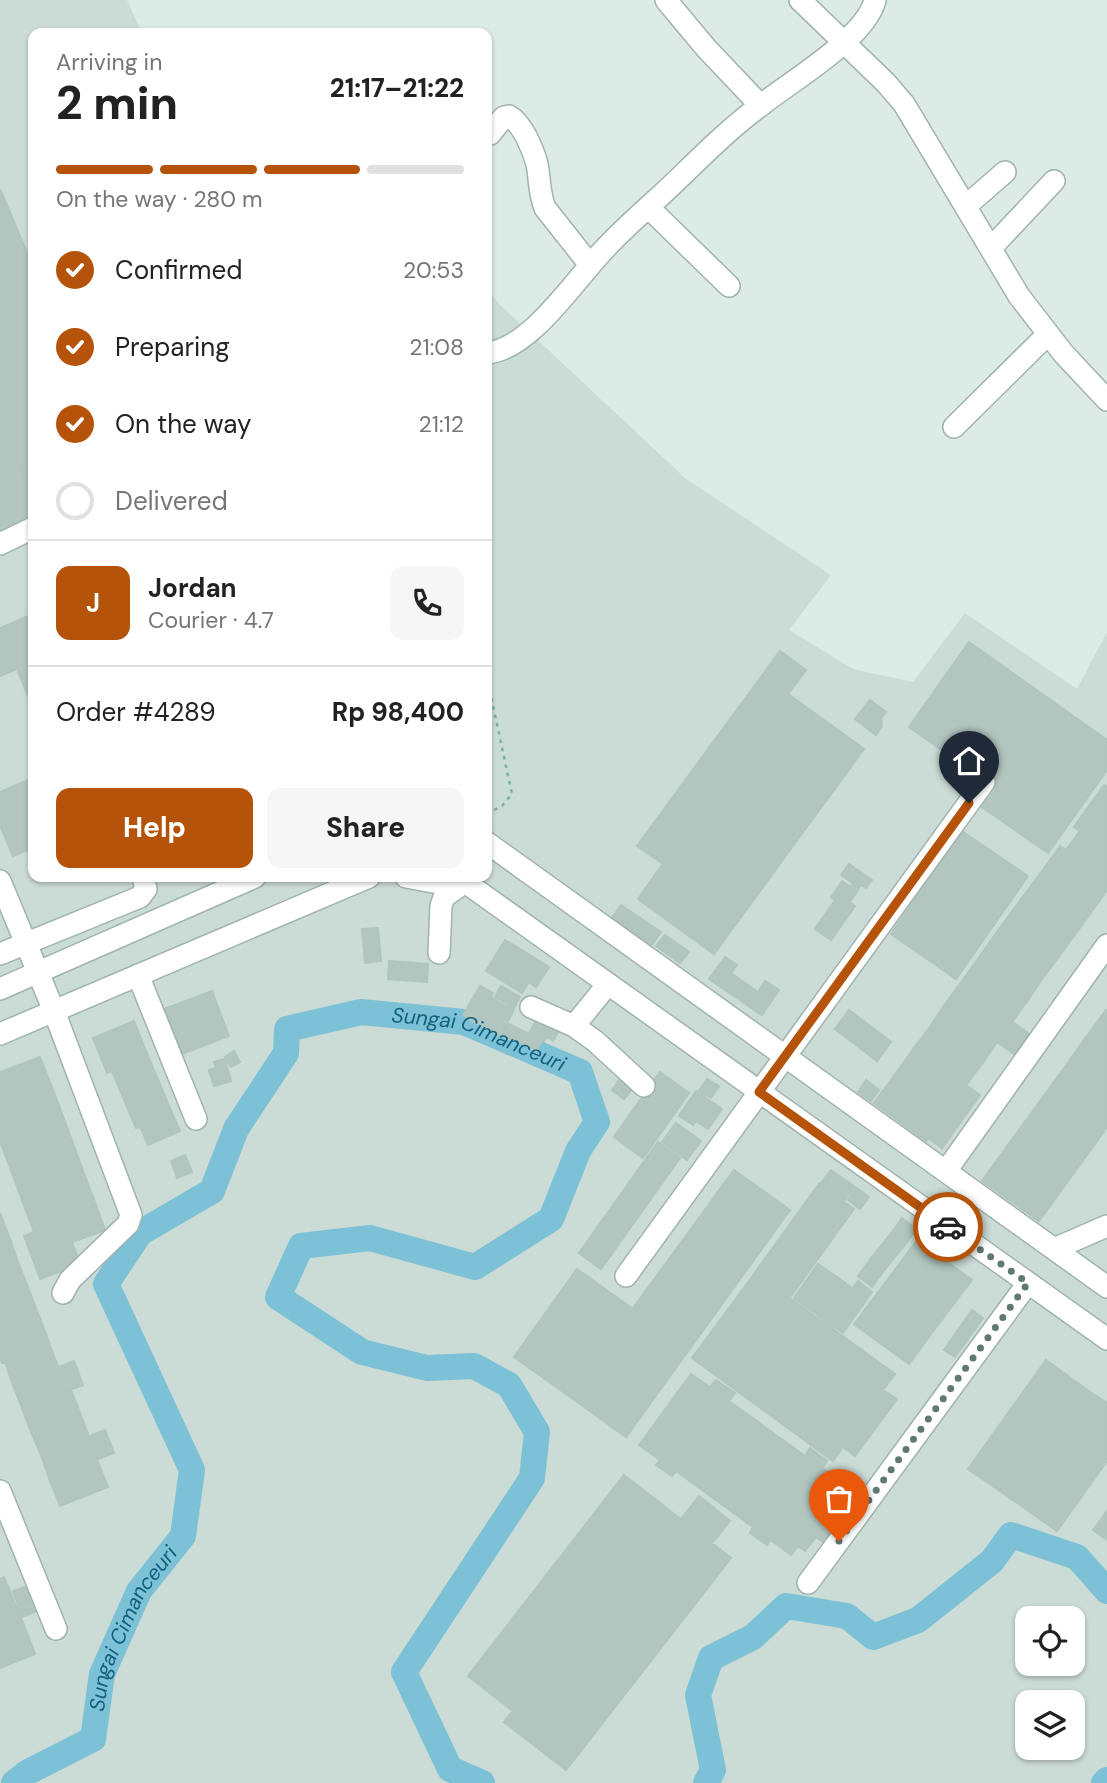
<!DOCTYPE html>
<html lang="en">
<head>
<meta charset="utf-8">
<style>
	body { margin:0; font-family:"DM Sans",sans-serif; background:#f6f6f6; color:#222; height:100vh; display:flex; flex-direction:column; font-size:26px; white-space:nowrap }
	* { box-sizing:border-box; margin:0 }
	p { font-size:23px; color:#767676 }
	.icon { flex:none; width:38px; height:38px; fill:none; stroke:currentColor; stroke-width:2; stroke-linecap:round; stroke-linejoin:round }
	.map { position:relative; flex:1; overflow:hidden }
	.panel { position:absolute; left:28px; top:28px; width:464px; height:854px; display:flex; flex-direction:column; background:#fff; border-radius:14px; box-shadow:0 2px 5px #0004 }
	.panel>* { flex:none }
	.tools { position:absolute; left:1015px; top:1606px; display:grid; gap:14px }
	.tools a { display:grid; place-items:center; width:70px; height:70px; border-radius:14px; background:#fff; box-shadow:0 2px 5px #0004; font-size:35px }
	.pin { position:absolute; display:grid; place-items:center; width:60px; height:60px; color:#fff; margin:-72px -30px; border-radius:50% 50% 50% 0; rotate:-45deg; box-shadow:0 0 7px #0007 }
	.pin .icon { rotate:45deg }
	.courier { position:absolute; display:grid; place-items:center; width:70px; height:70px; margin:-35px; border:5px solid #b45309; border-radius:50%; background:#fff; color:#222; box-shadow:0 2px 9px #0007 }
	.summary em { font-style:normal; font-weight:800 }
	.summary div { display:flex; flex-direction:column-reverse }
	.summary { display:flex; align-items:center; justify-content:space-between; height:119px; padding:0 28px }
	h1 { font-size:46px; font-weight:800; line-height:52px }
	.bar { display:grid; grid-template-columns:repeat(4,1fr); gap:10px 7px; align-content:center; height:84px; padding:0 28px }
	.bar i { height:9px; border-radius:5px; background:#e0e0e0 }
	.bar .on { background:#b45309 }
	.bar p { grid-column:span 4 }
	.line { display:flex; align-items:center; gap:18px; padding:0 28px; border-top:2px solid #e0e0e0 }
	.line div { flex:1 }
	.round { display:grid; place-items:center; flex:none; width:74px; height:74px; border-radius:14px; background:#f6f6f6 }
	ol { padding:0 28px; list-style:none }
	li { display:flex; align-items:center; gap:21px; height:77px }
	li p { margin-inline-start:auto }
	li .icon { padding:7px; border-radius:50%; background:#b45309; color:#fff; stroke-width:4 }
	li:last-child { color:#767676 }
	li i { width:38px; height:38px; border:4px solid #e0e0e0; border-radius:50% }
	.action { display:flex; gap:14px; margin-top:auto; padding:14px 28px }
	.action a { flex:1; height:80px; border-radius:14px; background:#b45309; color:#fff; font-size:28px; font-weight:800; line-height:80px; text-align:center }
	.action a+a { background:#f6f6f6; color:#222 }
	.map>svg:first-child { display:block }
	.built { fill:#cbdbd5; fill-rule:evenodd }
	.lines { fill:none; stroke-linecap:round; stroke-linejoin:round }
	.river { stroke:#7dc1d7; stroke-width:26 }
	.building { fill:#b2c6bf; stroke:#afc5be; stroke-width:2 }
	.minor-casing { stroke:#a0b3ae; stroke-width:24 }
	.path { stroke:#79b2a6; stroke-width:2.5; stroke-dasharray:3.5 5; stroke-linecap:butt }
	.minor { stroke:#fff; stroke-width:21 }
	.done { stroke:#607974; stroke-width:7; stroke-dasharray:0 12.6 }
	.route { stroke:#b45309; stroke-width:9 }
	.labels { text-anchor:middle; stroke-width:5; stroke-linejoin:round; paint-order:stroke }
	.water-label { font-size:21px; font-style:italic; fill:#11617e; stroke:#edf7f3 }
</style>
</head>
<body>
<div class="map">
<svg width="1107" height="1783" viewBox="0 0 1107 1783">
	<rect width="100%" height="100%" fill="#ddebe6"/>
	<path class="built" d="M 0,0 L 127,0 L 142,33 L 33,33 L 33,877 L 486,877 L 487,289 L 498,303 L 685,478 L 831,575 L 789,630 L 853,669 L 913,682 L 965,613 L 1077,689 L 1107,632 L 1107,1783 L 0,1783 ZM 1027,1619 L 1073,1619 L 1073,1664 L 1027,1664 ZM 1027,1703 L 1073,1703 L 1073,1748 L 1027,1748 Z"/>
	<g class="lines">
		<g class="river">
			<path id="s1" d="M 14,1783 L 28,1772 L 93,1739 L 102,1674 L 139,1591 L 183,1536 L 192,1470 L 106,1284 L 140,1233 L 212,1191 L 236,1129 L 286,1053 L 287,1029 L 361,1012 L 464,1022 L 580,1072 L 597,1122 L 578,1151 L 551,1219 L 475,1267 L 370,1238 L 301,1246 L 278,1297 L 362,1352 L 427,1368 L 474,1366 L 509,1385 L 537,1432 L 532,1478 L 404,1672 L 450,1769 L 482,1783"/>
			<path d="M 706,1783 L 713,1770 L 698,1695 L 711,1658 L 753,1637 L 786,1606 L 847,1616 L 873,1637 L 918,1620 L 992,1561 L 1011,1535 L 1077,1557 L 1107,1591"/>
			<path d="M 1104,1783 L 1107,1780"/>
		</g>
	</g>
	<path class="building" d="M 0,189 L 12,217 L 0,222 Z
		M 12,217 L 33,267 L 33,497 L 0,419 L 0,222 Z
		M 0,419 L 33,497 L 33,521 L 0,535 Z
		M 33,614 L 33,708 L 17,669 L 0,676 L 0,628 Z
		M 969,642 L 1107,740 L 1107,770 L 1048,853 L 982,807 L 996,788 L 909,727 Z
		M 780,651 L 806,670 L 788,694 L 864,749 L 733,928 L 657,872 L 663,864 L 637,846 Z
		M 870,700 L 886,712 L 881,718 L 882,726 L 876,735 L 855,719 Z
		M 33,778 L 33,848 L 13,856 L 0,825 L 0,792 Z
		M 1104,785 L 1107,787 L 1107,819 L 1089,806 Z
		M 1089,806 L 1107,819 L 1107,850 L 1074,827 Z
		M 962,831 L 994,853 L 923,956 L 891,934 Z
		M 1080,831 L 1107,850 L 1107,880 L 1066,850 Z
		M 1060,846 L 1107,880 L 1107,890 L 1092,911 L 1040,874 Z
		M 994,853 L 1028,876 L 956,979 L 923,956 Z
		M 849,864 L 872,880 L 866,888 L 861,885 L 850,902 L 835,892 L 842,881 L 850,887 L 853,883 L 841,875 Z
		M 657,872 L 733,928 L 714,954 L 638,899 Z
		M 1040,874 L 1092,911 L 1074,936 L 1022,898 Z
		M 835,892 L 855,906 L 831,940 L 815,929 L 835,900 L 831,897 Z
		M 1022,898 L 1074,936 L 1057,959 L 1005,921 Z
		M 621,905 L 661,932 L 651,946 L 611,919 Z
		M 1005,921 L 1057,959 L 1042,979 L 990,942 Z
		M 378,928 L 381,961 L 365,963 L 362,929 Z
		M 665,935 L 689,952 L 680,963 L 656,946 Z
		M 505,940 L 517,947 L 498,978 L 486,971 Z
		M 990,942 L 1042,979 L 1028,1000 L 975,963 Z
		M 517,947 L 549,967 L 536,987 L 529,982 L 522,993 L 498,978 Z
		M 725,957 L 737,965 L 731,973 L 758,992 L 765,981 L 779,990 L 762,1015 L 709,979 Z
		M 389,961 L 428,964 L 427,982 L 388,979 Z
		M 975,963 L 1028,1000 L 1012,1022 L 960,984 Z
		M 960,984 L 1029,1034 L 1014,1054 L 945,1004 Z
		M 480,986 L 493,993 L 476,1023 L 463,1015 Z
		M 501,986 L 520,997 L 514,1008 L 495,997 Z
		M 212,991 L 229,1036 L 182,1054 L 164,1009 Z
		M 491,997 L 500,1003 L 486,1028 L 476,1023 Z
		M 500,1003 L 514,1010 L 500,1036 L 486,1028 Z
		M 945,1004 L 997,1042 L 982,1064 L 930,1027 Z
		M 849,1010 L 891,1042 L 877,1061 L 835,1029 Z
		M 1106,1010 L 1107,1010 L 1107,1056 L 1084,1040 Z
		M 538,1017 L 560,1029 L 553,1041 L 547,1037 L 544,1041 L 529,1033 Z
		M 134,1021 L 148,1056 L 107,1073 L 93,1038 Z
		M 509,1024 L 542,1041 L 536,1051 L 513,1039 L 512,1041 L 503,1036 Z
		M 930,1027 L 982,1064 L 966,1085 L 914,1048 Z
		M 1084,1040 L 1107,1056 L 1107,1104 L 1062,1071 Z
		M 914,1048 L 966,1085 L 951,1106 L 899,1069 Z
		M 234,1051 L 240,1062 L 231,1067 L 225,1057 Z
		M 148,1056 L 172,1113 L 136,1128 L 112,1071 Z
		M 40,1057 L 55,1095 L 0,1116 L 0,1072 Z
		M 225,1059 L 231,1081 L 214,1086 L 209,1070 L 216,1068 L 214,1062 Z
		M 899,1069 L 951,1106 L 935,1129 L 883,1091 Z
		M 1062,1071 L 1107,1104 L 1107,1127 L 1095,1144 L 1038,1104 Z
		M 660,1072 L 689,1093 L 643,1158 L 614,1137 Z
		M 620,1079 L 632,1089 L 624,1099 L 612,1090 Z
		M 707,1079 L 719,1086 L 711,1098 L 699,1091 Z
		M 866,1080 L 879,1090 L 871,1101 L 858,1092 Z
		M 966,1085 L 980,1095 L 942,1148 L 928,1138 Z
		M 696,1091 L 710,1101 L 693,1125 L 679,1116 Z
		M 883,1091 L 935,1129 L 926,1141 L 874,1103 Z
		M 55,1095 L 68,1130 L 5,1154 L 0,1142 L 0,1116 Z
		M 710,1101 L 722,1109 L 708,1129 L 696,1121 Z
		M 1038,1104 L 1095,1144 L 1073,1174 L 1016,1134 Z
		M 172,1113 L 180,1131 L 148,1145 L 140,1126 Z
		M 676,1123 L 701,1141 L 687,1160 L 662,1142 Z
		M 68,1130 L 82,1168 L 19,1192 L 5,1154 Z
		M 1016,1134 L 1073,1174 L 1039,1221 L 982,1181 Z
		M 658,1142 L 680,1158 L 601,1269 L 579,1253 Z
		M 185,1155 L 192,1172 L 177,1178 L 171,1161 Z
		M 82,1168 L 88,1184 L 25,1208 L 19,1192 Z
		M 734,1170 L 790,1210 L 626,1437 L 569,1396 Z
		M 831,1170 L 855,1187 L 845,1200 L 821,1183 Z
		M 88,1184 L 96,1205 L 33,1229 L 25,1208 Z
		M 819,1184 L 854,1209 L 791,1296 L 756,1271 Z
		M 857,1188 L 869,1197 L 860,1209 L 848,1200 Z
		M 96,1205 L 105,1230 L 32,1257 L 24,1236 L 34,1232 L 33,1229 Z
		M 0,1213 L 10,1239 L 0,1242 Z
		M 902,1218 L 916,1229 L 907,1242 L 893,1231 Z
		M 893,1231 L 907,1242 L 886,1268 L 872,1257 Z
		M 10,1239 L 18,1262 L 0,1269 L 0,1242 Z
		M 917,1240 L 972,1280 L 940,1322 L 886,1282 Z
		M 72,1242 L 80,1264 L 40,1279 L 32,1257 Z
		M 872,1257 L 886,1268 L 872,1287 L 858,1276 Z
		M 18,1262 L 29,1290 L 0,1301 L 0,1269 Z
		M 818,1264 L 840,1279 L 815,1313 L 794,1298 Z
		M 577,1269 L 633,1309 L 569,1396 L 514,1357 Z
		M 755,1273 L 895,1374 L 883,1390 L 897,1399 L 855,1456 L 843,1447 L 833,1461 L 692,1358 Z
		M 840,1279 L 853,1289 L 828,1323 L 815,1313 Z
		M 858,1281 L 872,1292 L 843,1333 L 828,1323 Z
		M 886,1282 L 940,1322 L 909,1364 L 854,1324 Z
		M 29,1290 L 41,1321 L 0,1337 L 0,1301 Z
		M 972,1310 L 983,1318 L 955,1357 L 944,1350 Z
		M 41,1321 L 50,1345 L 2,1363 L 0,1357 L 0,1337 Z
		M 50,1345 L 58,1367 L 13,1385 L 5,1362 Z
		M 1046,1360 L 1090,1392 L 1013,1500 L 968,1469 Z
		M 74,1361 L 83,1385 L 22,1408 L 13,1385 Z
		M 691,1374 L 710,1387 L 716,1380 L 735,1393 L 729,1401 L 805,1456 L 810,1448 L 827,1461 L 822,1468 L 851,1489 L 834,1511 L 842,1516 L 823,1542 L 816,1537 L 805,1551 L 798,1546 L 791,1555 L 771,1540 L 767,1545 L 750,1533 L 753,1527 L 676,1471 L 672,1476 L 656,1465 L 660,1460 L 639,1445 Z
		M 71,1390 L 80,1413 L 31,1432 L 22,1408 Z
		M 1090,1392 L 1107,1403 L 1107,1461 L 1057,1531 L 1013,1500 Z
		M 80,1413 L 89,1437 L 41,1455 L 31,1432 Z
		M 105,1430 L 114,1453 L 49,1478 L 41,1455 Z
		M 97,1460 L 108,1487 L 60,1506 L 49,1478 Z
		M 624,1475 L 669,1510 L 513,1711 L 468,1676 Z
		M 699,1496 L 730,1521 L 712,1543 L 681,1519 Z
		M 669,1510 L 731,1558 L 566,1770 L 504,1722 Z
		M 1107,1511 L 1107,1540 L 1093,1530 Z
		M 4,1577 L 14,1601 L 0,1607 L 0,1579 Z
		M 28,1586 L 33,1599 L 18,1604 L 13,1591 Z
		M 33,1599 L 37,1611 L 22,1617 L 18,1604 Z
		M 14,1601 L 24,1625 L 0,1634 L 0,1607 Z
		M 24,1625 L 35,1654 L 0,1668 L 0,1634 Z"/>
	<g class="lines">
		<g class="minor-casing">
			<path id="minor" d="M 666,0 L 706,48 L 760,105
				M 800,0 L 886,83 L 904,104 L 1019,296 L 1063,353 L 1107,400
				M 486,134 L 490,134 L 504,117 L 509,116 C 522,123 533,149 537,164 C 540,179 539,194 545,208 L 590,265
				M 966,206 L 1005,172
				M 648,207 L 729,286
				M 991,248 L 1054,181
				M 486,353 C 528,351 573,283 600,254 C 618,234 638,216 657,199 C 691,168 723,133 760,106 C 791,81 866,38 875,0
				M 954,427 L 1048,334
				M 0,544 L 33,528
				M 486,842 L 1107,1287
				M 406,877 L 433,882 L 448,877
				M 458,877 L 1107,1339
				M 0,881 L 54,1011 L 131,1215 L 128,1224 L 70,1280 L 63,1293
				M 439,953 L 441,906 L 444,897 L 465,882
				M 0,954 L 140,897 L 146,889 L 143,877
				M 138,975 L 196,1119
				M 0,989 L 255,877
				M 531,1007 L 574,1026 L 595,1041 L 644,1086
				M 574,1026 L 608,984
				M 0,1034 L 369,877
				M 946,1171 L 1107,945
				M 1054,1249 L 1107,1226
				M 626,1276 L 984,782
				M 0,1491 L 56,1629
				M 808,1583 L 1028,1283"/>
		</g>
		<path class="path" d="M 486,673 L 512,794 L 502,806 L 486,814"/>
		<use href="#minor" class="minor"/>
	</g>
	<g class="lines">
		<path class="done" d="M 839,1541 L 1028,1283 L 948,1227"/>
		<path class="route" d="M 948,1227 L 759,1092 L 969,803"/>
	</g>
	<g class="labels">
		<g class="water-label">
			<text dy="7" stroke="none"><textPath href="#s1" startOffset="1113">Sungai Cimanceuri</textPath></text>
			<text dy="7" stroke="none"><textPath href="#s1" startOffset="210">Sungai Cimanceuri</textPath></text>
		</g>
	</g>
</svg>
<div class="tools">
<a><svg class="icon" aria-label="locate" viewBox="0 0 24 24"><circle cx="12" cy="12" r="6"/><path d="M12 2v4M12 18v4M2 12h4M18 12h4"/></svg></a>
<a><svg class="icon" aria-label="layers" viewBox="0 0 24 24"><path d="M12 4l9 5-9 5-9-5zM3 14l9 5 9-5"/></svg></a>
</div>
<div class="pin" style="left:839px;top:1541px;background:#ea580c"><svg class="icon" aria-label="bag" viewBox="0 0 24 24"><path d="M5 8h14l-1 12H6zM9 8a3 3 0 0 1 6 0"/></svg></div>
<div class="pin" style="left:969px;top:803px;background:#1f2937"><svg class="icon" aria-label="home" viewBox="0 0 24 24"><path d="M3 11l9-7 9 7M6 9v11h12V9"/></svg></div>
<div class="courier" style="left:948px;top:1227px"><svg class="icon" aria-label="car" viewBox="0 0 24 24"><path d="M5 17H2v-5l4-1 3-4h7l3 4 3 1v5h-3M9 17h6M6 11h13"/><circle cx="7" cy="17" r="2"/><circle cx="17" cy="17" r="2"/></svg></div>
<section class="panel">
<div class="summary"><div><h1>2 min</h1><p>Arriving in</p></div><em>21:17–21:22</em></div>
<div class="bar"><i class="on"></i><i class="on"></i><i class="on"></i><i></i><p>On the way · 280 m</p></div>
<ol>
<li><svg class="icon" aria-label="check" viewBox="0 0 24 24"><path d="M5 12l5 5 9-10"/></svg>Confirmed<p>20:53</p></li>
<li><svg class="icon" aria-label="check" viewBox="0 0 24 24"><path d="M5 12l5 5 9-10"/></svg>Preparing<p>21:08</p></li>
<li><svg class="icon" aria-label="check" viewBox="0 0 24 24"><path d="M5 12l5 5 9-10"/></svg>On the way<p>21:12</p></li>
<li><i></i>Delivered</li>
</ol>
<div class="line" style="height:126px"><b class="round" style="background:#b45309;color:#fff">J</b><div><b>Jordan</b><p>Courier · 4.7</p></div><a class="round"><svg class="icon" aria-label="phone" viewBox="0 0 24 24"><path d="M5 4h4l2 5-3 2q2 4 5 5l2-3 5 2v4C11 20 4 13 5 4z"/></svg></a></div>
<div class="line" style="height:91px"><div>Order #4289</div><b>Rp 98,400</b></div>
<div class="action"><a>Help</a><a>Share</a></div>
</section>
</div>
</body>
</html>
